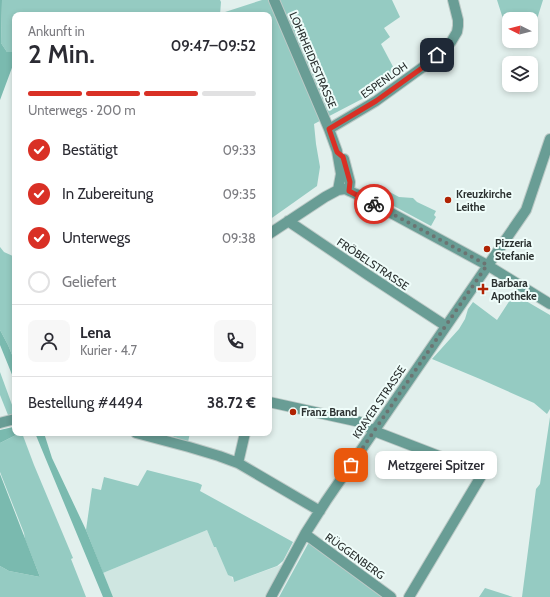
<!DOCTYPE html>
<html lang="de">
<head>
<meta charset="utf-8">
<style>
	body { margin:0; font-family:Cabin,sans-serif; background:#f7f7f7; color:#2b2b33; height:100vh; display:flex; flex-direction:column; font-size:15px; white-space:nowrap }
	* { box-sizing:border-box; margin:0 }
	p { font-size:13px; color:#7c7c81 }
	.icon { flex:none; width:22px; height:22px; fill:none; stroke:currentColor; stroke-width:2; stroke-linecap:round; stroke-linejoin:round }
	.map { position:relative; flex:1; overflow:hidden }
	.drawer { position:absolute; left:12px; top:12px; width:260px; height:424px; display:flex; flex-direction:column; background:#fff; border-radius:8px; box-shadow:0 2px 6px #0003 }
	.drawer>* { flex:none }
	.needle { width:26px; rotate:276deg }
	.tools { position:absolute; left:502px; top:12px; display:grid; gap:8px }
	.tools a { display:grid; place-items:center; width:36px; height:36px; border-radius:8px; background:#fff; box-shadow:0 2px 6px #0003; font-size:20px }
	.pin { position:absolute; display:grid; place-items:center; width:34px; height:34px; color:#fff; margin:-17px; border-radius:8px; box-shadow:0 2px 6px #0006 }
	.courier { position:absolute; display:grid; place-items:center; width:40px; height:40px; margin:-20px; border:3px solid #d93025; border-radius:50%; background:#fff; color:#222; box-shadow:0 1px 5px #0007 }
	.bubble { position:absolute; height:28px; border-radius:8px; background:#fff; box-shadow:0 2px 6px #0003; font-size:13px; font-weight:600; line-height:28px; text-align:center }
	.summary em { font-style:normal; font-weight:600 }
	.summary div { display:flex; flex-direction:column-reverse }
	.summary { display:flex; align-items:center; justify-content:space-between; height:68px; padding:0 16px }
	h1 { font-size:26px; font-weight:600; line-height:30px }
	.bar { display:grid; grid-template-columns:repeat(4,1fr); gap:6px 4px; align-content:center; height:48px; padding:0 16px }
	.bar i { height:5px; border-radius:3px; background:#e1e1e2 }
	.bar .selected { background:#d93025 }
	.bar p { grid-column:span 4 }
	.line { display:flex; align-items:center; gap:10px; padding:0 16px; border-top:1px solid #e1e1e2 }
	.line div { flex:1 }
	.round { display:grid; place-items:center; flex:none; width:42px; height:42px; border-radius:8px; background:#f7f7f7 }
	ol { padding:0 16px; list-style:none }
	li { display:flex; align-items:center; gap:12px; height:44px }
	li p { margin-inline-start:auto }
	li .icon { padding:4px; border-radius:50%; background:#d93025; color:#fff; stroke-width:4 }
	li:last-child { color:#7c7c81 }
	li i { width:22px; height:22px; border:2px solid #e1e1e2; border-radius:50% }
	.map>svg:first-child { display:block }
	.built { fill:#cfe6e1 }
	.green { fill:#95cbc2 }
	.forest { fill:#7abaaf }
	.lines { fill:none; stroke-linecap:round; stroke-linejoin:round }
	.minor-casing { stroke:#bdcac7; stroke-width:12 }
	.minor { stroke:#699d95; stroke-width:10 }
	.done { stroke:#6b7472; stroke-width:4; stroke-dasharray:0 7.2 }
	.route { stroke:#d93025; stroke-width:5 }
	.poi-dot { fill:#b02303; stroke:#effdfa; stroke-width:1.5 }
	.labels { text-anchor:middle; stroke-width:4; stroke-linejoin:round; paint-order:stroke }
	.street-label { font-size:11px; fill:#2b3130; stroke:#effdfa }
	.poi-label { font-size:11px; font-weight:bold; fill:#2b3130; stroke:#effdfa; text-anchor:start }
</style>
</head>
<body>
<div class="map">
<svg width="550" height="597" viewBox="0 0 550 597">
	<rect width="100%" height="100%" fill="#e2f0ed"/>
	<path class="built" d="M 207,530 L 214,547 L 216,547 L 234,582 L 284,564 L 265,597 L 113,597 L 103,573 Z"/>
	<path class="green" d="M 2,0 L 220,0 L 221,2 L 220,15 L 15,15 L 15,52 L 7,52 L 1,43 Z
		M 262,0 L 392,0 L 400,17 L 384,28 L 390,37 L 381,44 L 398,76 L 362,99 L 314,124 L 316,144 L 320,167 L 317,186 L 269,220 L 269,15 L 226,15 L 225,12 Z
		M 497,0 L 543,0 L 532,35 L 531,35 L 531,19 L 509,19 L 509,29 L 506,28 Z
		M 384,189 L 399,197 L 413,198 L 417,202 L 436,211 L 434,215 L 436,217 L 431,226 L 377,197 L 380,193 L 381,194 Z
		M 0,247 L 4,252 L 15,257 L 15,362 L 8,345 L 0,330 Z
		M 514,294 L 550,315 L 550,409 L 547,414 L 534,403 L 480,379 L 432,359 L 459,329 L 465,319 L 468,309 L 473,302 L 497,320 Z
		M 0,372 L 15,413 L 15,433 L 22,433 L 34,465 L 73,558 L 71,559 L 86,597 L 0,597 L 0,566 L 9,571 L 40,577 L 25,539 L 24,533 L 0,472 L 0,443 L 16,435 L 0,395 Z
		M 550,417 L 550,597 L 522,597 L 536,489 L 540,484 Z
		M 170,433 L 190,433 L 188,442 L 169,435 Z
		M 147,470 L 198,483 L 202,485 L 200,491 L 293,542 L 283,561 L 277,566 L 234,582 L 233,577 L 228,575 L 216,547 L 214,547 L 207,530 L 103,573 L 86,530 L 92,488 L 101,490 L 104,477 L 138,486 Z
		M 309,542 L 386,597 L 279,597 Z
		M 485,588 L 513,597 L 479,597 Z"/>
	<path class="forest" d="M 0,0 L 2,0 L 1,43 L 7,52 L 15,52 L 15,65 L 13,65 L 0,100 Z
		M 0,330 L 8,345 L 15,362 L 15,382 L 0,345 Z
		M 13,427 L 16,435 L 0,443 L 0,430 Z
		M 35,433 L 44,433 L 52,458 L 86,530 L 113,597 L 103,597 Z
		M 0,474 L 40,577 L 9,571 L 0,566 Z"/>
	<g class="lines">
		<g class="minor-casing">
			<path id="minor" d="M 274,0 L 329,129 L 337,151 L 341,174 L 338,190
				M 329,129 L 376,101 L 423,67 L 451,42 L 457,32 L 458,26 L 458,20 L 453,0
				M 344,159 L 350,182 L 349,191
				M 288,221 L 368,275 L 446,326
				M 269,234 L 325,197 L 338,190 L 345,189 L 356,194 L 487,265 L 550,304
				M 269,402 L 360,422 L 374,431 L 483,473 L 409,597
				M 0,423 L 15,419
				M 136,433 L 189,447 L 219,456 L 238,463 L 320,511
				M 238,463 L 245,433
				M 305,534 L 391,597
				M 271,597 L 305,534 L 326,501 L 526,210 L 550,139"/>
		</g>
		<use href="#minor" class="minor"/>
	</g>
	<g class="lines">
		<path class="done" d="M 351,465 L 487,265 L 374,204"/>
		<path class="route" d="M 374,204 L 349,191 L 350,182 L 343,157 L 337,152 L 329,129 L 376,101 L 422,68 L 437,55"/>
	</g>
	<g class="poi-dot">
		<circle cx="448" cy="200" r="4"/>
		<circle cx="487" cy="249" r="4"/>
		<path d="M481 283h4v4h4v4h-4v4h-4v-4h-4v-4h4z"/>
		<circle cx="293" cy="412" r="4"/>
	</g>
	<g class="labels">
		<g class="street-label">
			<text transform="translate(313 60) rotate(67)" y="4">LOHRHEIDESTRASSE</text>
			<text transform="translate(384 80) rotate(-35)" y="4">ESPENLOH</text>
			<text transform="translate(373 264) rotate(34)" y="4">FRÖBELSTRASSE</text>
			<text transform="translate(379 402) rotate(-56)" y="4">KRAYER STRASSE</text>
			<text transform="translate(355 556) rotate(36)" y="4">RÜGGENBERG</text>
		</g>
		<g class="poi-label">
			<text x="456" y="198">Kreuzkirche<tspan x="456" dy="13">Leithe</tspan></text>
			<text x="495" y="247">Pizzeria<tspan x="495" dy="13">Stefanie</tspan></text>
			<text x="491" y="287">Barbara<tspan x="491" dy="13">Apotheke</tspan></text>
			<text x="301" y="416">Franz Brand</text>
		</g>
	</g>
</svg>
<div class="tools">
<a><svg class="needle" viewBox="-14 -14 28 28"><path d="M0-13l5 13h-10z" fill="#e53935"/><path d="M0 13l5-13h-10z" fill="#7c7c81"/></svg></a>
<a><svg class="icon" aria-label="layers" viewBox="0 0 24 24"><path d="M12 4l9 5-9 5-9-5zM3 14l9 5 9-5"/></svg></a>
</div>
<div class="pin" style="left:351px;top:465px;background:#ea580c"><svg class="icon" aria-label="bag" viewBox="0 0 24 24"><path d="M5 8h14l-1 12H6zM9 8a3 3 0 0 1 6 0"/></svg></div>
<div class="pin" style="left:437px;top:55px;background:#1f2937"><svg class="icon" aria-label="home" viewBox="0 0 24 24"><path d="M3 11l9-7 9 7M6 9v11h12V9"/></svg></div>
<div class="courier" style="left:374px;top:204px"><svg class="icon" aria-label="bike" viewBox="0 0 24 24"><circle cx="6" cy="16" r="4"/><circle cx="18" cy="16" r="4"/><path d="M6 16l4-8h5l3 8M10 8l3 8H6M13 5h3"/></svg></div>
<div class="bubble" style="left:375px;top:451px;width:122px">Metzgerei Spitzer</div>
<section class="drawer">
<div class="summary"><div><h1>2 Min.</h1><p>Ankunft in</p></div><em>09:47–09:52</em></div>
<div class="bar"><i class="selected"></i><i class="selected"></i><i class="selected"></i><i></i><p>Unterwegs · 200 m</p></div>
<ol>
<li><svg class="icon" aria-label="check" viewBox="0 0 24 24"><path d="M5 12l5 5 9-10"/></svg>Bestätigt<p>09:33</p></li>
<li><svg class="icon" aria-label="check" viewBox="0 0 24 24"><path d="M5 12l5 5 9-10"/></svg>In Zubereitung<p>09:35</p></li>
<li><svg class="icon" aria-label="check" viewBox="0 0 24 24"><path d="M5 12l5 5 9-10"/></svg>Unterwegs<p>09:38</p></li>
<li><i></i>Geliefert</li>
</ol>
<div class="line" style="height:72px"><a class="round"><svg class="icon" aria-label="person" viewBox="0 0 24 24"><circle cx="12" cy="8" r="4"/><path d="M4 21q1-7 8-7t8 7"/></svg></a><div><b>Lena</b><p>Kurier · 4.7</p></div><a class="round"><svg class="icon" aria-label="phone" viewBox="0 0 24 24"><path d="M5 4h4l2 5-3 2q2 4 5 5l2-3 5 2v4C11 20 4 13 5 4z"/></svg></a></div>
<div class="line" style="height:52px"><div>Bestellung #4494</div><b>38.72 €</b></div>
</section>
</div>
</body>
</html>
